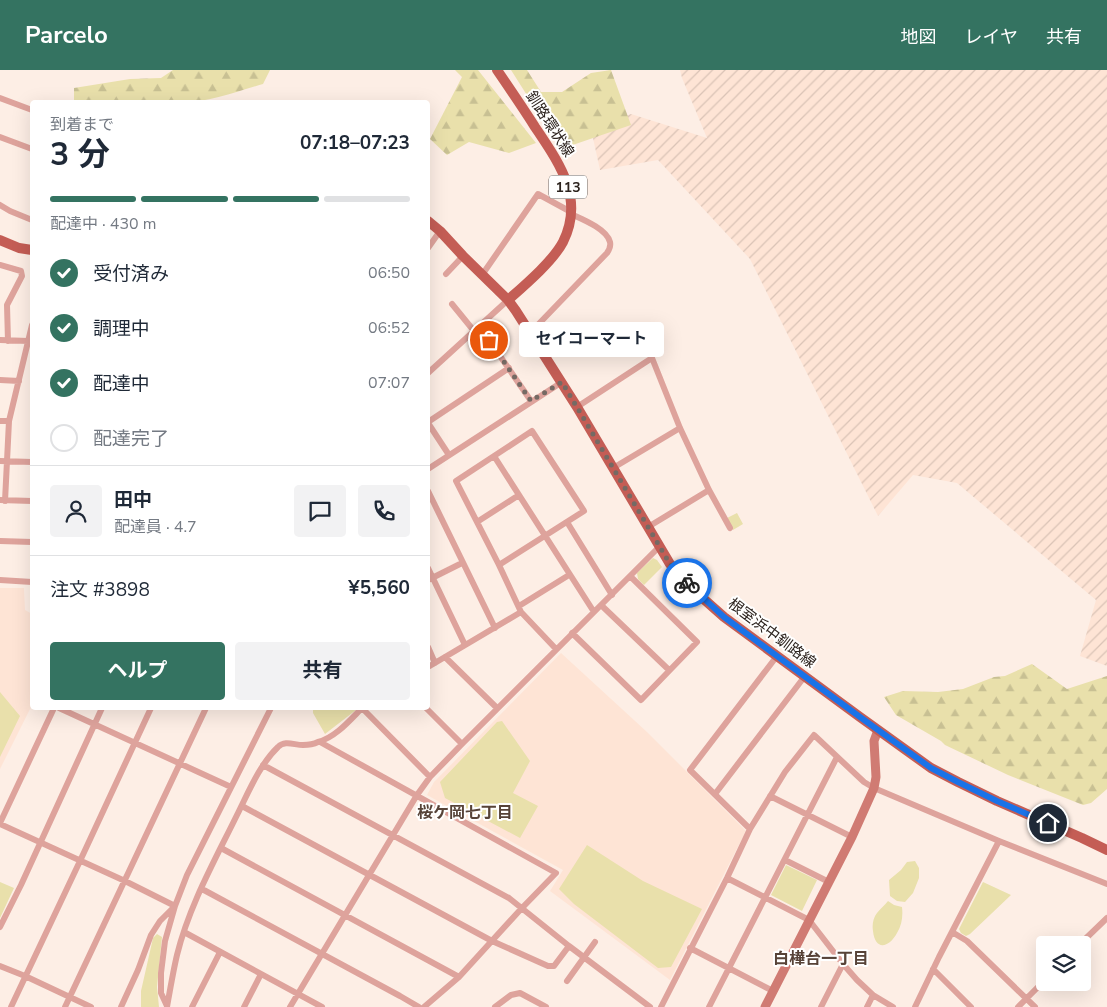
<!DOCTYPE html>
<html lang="ja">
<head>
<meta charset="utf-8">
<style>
	body { margin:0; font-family:"Nunito Sans","Noto Sans JP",sans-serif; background:#f2f2f3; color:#1f2937; height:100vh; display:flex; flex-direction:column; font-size:19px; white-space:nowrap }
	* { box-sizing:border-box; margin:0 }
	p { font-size:16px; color:#747a83 }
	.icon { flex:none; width:28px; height:28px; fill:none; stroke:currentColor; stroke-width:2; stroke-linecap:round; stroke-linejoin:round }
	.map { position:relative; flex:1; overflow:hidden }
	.sheet { position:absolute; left:30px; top:30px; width:400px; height:610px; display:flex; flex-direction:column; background:#fff; border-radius:5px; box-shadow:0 5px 20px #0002 }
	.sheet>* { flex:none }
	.buttons { position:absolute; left:1036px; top:866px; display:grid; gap:10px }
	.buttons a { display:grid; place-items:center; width:55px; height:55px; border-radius:5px; background:#fff; box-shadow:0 5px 20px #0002; font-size:25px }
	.pin { position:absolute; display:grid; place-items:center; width:42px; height:42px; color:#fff; margin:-21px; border:2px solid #fff; border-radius:50%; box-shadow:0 1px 5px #0007 }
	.courier { position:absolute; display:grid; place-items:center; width:50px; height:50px; margin:-25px; border:4px solid #1a73e8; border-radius:50%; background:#fff; color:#222; box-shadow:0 1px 6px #0007 }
	.bubble { position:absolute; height:35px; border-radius:5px; background:#fff; box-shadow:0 5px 20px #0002; font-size:16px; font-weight:700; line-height:35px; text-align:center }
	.head em { font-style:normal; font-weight:700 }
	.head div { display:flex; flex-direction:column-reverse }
	.head { display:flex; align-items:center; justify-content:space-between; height:85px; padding:0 20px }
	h1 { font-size:32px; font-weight:700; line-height:38px }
	.bar { display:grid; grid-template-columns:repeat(4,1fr); gap:8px 5px; align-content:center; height:60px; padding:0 20px }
	.bar i { height:6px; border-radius:4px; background:#e0e1e3 }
	.bar .on { background:#347361 }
	.bar p { grid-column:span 4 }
	.line { display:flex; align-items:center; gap:12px; padding:0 20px; border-top:1px solid #e0e1e3 }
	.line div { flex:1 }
	.round { display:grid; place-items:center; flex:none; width:52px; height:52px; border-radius:5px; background:#f2f2f3 }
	ol { padding:0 20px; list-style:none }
	li { display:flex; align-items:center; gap:15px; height:55px }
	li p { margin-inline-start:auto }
	li .icon { padding:5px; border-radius:50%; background:#347361; color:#fff; stroke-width:4 }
	li:last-child { color:#747a83 }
	li i { width:28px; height:28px; border:2px solid #e0e1e3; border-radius:50% }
	.button { display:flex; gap:10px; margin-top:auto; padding:10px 20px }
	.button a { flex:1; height:58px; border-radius:5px; background:#347361; color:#fff; font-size:20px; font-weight:700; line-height:58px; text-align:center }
	.button a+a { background:#f2f2f3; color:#1f2937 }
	header { display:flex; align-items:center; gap:30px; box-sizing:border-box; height:70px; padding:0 25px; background:#347361; color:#fff }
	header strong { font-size:24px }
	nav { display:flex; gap:28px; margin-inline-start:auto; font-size:18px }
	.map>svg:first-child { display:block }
	.built { fill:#fee4d5 }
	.industrial { fill:url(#industrial-furrows) }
	.forest { fill:url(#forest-firs) }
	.park { fill:#e9e0ab }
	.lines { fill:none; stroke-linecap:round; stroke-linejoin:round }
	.street { stroke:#dea39c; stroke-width:6 }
	.secondary { stroke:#d07b73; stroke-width:9 }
	.primary { stroke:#c45d55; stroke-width:10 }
	.done { stroke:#756a64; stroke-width:5; stroke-dasharray:0 9 }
	.route { stroke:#1a73e8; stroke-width:6 }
	.labels { text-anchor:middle; stroke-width:4; stroke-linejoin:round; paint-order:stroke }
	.shield { fill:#fff; stroke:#6b6562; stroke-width:1 }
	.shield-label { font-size:14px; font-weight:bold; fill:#2c231e }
	.street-label { font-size:15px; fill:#2c231e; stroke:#fff }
	.neighbourhood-label { font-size:16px; font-weight:bold; fill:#574338; stroke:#fff }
</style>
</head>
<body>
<header>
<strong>Parcelo</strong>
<nav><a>地図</a><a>レイヤ</a><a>共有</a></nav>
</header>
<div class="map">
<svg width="1107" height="937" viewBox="0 0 1107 937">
	<defs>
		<pattern id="industrial-furrows" width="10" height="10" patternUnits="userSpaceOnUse" patternTransform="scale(1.25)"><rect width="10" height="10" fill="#fee4d5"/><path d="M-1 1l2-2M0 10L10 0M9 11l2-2" fill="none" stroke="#dac3b6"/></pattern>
		<pattern id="forest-firs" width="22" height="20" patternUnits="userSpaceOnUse" patternTransform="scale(1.25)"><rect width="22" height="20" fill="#e9e0ab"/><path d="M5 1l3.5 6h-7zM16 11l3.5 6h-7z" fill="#c8c093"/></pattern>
	</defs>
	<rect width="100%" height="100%" fill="#fdeee5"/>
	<path class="built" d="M 0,518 L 24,518 L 25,540 L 32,544 L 32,635 L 0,699 Z
		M 561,583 L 647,662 L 746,761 L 670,910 L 550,821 L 563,800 L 427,725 L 434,712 Z"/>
	<path class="industrial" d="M 680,0 L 1107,0 L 1107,596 L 1080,586 L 1096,530 L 957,413 L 913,405 L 878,446 L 750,189 L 658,90 L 600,100 L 591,59 L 631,44 L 707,68 L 682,8 Z"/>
	<path class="forest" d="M 173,0 L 270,0 L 263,14 C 231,23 197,37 164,31 L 161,32 L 74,32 L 74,18 L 130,9 L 161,8 Z
		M 455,0 L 478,0 L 536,73 L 509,83 L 469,72 L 447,85 L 430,69 L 462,7 Z
		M 511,0 L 527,0 L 541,22 L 562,22 L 591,3 L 611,0 L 631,55 L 561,79 Z
		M 1032,594 L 1067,619 L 1107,606 L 1107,719 L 1091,733 L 1083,735 L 1008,705 L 945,675 L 941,671 L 896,645 L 884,627 L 903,621 L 938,622 L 963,619 L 994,607 L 1005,606 Z"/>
	<path class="park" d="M 737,443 L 743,454 L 733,460 L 727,448 Z
		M 653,488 L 657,490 L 662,497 L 644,515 L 638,509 L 637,503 Z
		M 0,622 L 20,646 L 0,687 Z
		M 313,638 L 354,638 L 356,640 L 325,664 L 313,643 Z
		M 502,651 L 530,691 L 513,723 L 538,736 L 520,768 L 445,728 L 440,712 L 497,652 Z
		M 587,775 L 643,811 L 702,839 L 671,897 L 658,898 L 574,834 L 559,819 Z
		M 915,791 L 919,798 L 919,808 L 913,823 L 905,832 L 897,831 L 890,826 L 889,810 L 901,800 L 907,792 Z
		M 786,795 L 817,810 L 802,841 L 771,825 Z
		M 0,812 L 14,818 L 0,848 Z
		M 983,812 L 1011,825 L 970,864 L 966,866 L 961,863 L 959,859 Z
		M 888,831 L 894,835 L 902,837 C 903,846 902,855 897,863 C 889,878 875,881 873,861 C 872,855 873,848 877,843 C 880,839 885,835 888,831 Z
		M 157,864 L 162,867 L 157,917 L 159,937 L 141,937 L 141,921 L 153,868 Z"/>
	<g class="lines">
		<path class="street" d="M 0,28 L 32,40
			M 0,67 L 32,79
			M 0,135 L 10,141 L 32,150
			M 428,178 L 440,161
			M 0,195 L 21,201 L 22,206 L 7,235 L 8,271
			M 446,204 L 463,186
			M 482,205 L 538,124 L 571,142
			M 452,234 L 474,261
			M 480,257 L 531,331
			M 530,263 L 607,183 C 609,180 611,176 610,172 C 607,159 582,149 571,144
			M 0,270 L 28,271
			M 428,303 L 508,230
			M 0,310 L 19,311
			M 577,337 L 652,288 L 680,358 L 709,420 L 730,458
			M 0,351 L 9,351
			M 428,352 L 509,298
			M 428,353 L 449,385
			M 494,386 L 594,542
			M 0,391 L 32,392
			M 613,398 L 680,358
			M 428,399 L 562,312
			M 428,421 L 495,558
			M 0,430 L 32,431
			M 5,431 L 9,351 L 32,255
			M 477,452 L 519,425
			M 567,452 L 612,525
			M 648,457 L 709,420
			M 0,471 L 32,472
			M 499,495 L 584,441 L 532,361 L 456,411 L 499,495 L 521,542 L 556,579
			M 428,498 L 465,575
			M 0,510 L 32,512
			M 428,510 L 462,493
			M 601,535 L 669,600
			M 519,536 L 569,505
			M 572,563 L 641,630 L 697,572 L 630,506
			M 428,577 L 435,593
			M 445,587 L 497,638
			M 428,597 L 445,587 L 521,542
			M 59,638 L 231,717
			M 362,638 L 430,707
			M 426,638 L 462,674
			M 320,672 L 556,803 L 521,839 L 459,907 L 424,937
			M 263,695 L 509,828 L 569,876 L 650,937
			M 715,724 L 805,606
			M 770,726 L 852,767
			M 242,736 L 492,871 L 548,896 L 554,896 L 569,876
			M 0,753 L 54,638
			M 0,754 L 125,811 L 175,836 L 160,851 L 151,865 L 138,900 L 121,937
			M 750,759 L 690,700 L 777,586
			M 221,778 L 459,907
			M 785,790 L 829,812
			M 727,808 L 809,850 L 843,894 L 857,910 L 873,925 L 893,937
			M 202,819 L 400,926 L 419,937
			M 0,857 L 21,815 L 102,638
			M 184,862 L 322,937
			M 952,862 L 967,871 L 1035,937
			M 1079,875 L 1107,848
			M 690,878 L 773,921
			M 0,896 L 25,906 L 91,937
			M 933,899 L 971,937
			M 567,911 L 595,872
			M 167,936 L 161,923 L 161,903 L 165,871 L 175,836 L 187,805 L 271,638
			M 11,937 L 80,791 L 151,638
			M 65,937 L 206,638
			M 167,937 C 170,920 173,902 177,885 C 189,836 215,790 237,745 C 248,723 260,694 278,677 C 285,670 294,675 303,675 C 308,675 314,674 318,672 C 336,667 350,650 362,638
			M 192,937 L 220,882
			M 244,937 L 261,904
			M 290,937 L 417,725 L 430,707 L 462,674 L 659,477
			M 495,937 L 511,925 L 520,923 L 546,937
			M 661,937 L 727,808 L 750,759 L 785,702 L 814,665 L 864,712 L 874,718 L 999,771 L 1107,814
			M 709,937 L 837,687
			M 821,937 L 843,894
			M 867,937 L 873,925
			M 915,937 L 939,887 L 999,771
			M 1018,937 L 1045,910"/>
		<path class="secondary" d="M 765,937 L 852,767 L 874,718 L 876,707 L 874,671 L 878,660"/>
		<path class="primary" d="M 497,0 C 510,19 523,38 535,57 C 559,93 585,128 563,172 C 553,191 525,215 508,230
			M 428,151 L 440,161 L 463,186 L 508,230 L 516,241 L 577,337 L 670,494 L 689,516 L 724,547 L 860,647 L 931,698 L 958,712 L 997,731 L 1082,768 L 1107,780
			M 0,170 L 19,178 L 32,180"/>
	</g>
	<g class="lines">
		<path class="done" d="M 489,270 L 531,331 L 562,312 L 660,477 L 670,494 L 687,513"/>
		<path class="route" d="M 687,513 L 724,547 L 860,647 L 931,698 L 958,712 L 997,731 L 1048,753"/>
	</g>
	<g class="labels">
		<rect class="shield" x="549" y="105.5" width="38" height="23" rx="4"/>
		<g class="shield-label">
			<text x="568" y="122">113</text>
		</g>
		<g class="street-label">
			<text transform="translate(550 54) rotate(57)" y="5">釧路環状線</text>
			<text transform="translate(772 563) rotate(37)" y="5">根室浜中釧路線</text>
		</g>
		<g class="neighbourhood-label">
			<text x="465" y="748">桜ケ岡七丁目</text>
			<text x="821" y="894">白樺台一丁目</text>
		</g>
	</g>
</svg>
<div class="buttons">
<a><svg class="icon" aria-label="layers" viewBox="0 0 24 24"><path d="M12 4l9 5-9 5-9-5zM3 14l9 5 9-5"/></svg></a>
</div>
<div class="pin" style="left:489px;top:270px;background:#ea580c"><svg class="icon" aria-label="bag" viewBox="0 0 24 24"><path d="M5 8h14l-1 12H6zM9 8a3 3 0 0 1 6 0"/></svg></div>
<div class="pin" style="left:1048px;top:753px;background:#1f2937"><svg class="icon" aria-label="home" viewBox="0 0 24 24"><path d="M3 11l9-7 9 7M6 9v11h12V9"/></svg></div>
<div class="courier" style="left:687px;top:513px"><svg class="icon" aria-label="bike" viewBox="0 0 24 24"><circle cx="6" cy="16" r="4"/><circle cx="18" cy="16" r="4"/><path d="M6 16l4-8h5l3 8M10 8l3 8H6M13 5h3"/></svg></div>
<div class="bubble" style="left:519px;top:252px;width:145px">セイコーマート</div>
<section class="sheet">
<div class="head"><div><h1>3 分</h1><p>到着まで</p></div><em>07:18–07:23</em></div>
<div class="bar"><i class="on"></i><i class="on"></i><i class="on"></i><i></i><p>配達中 · 430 m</p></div>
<ol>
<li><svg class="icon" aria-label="check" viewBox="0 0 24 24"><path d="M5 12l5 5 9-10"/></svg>受付済み<p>06:50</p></li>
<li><svg class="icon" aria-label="check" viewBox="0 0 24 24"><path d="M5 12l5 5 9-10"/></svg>調理中<p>06:52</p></li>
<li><svg class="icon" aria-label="check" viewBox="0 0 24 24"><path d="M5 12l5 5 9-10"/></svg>配達中<p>07:07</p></li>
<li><i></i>配達完了</li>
</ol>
<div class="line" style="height:90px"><a class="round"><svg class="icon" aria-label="person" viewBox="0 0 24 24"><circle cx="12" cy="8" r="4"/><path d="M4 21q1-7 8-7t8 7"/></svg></a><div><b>田中</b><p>配達員 · 4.7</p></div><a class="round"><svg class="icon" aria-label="chat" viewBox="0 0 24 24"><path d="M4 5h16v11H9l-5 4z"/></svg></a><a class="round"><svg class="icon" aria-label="phone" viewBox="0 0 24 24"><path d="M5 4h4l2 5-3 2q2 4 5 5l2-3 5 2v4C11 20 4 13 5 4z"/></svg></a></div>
<div class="line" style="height:65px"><div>注文 #3898</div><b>¥5,560</b></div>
<div class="button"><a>ヘルプ</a><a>共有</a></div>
</section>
</div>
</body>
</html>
